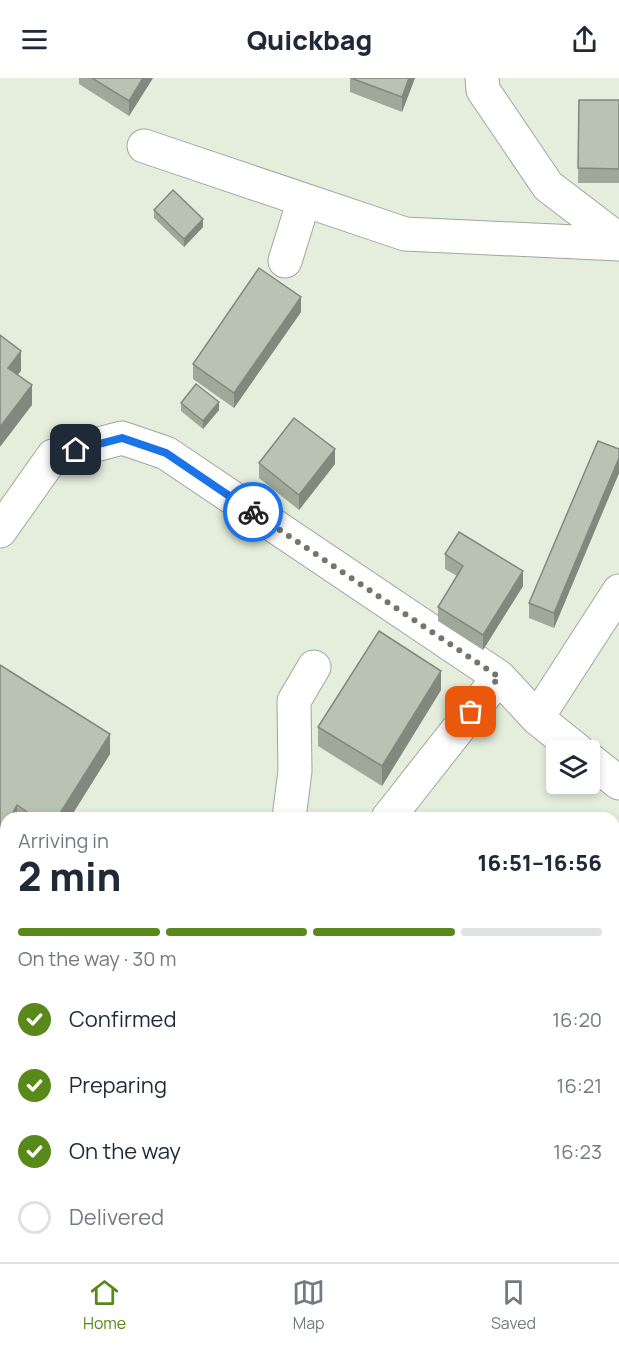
<!DOCTYPE html>
<html lang="en">
<head>
<meta charset="utf-8">
<style>
	body { margin:0; font-family:Manrope,sans-serif; background:#f2f2f3; color:#1f2937; height:100vh; display:flex; flex-direction:column; font-size:22px; white-space:nowrap }
	* { box-sizing:border-box; margin:0 }
	p { font-size:20px; color:#747a83 }
	.icon { flex:none; width:33px; height:33px; fill:none; stroke:currentColor; stroke-width:2; stroke-linecap:round; stroke-linejoin:round }
	.map { position:relative; flex:1; overflow:hidden }
	.sheet { position:absolute; left:0px; top:734px; width:620px; height:452px; display:flex; flex-direction:column; background:#fff; border-radius:18px 18px 0 0; box-shadow:0 3px 9px #0003 }
	.sheet>* { flex:none }
	.buttons { position:absolute; left:546px; top:662px; display:grid; gap:12px }
	.buttons a { display:grid; place-items:center; width:54px; height:54px; border-radius:6px; background:#fff; box-shadow:0 3px 9px #0003; font-size:30px }
	.pin { position:absolute; display:grid; place-items:center; width:51px; height:51px; color:#fff; margin:-26px; border-radius:12px; box-shadow:0 3px 9px #0006 }
	.courier { position:absolute; display:grid; place-items:center; width:60px; height:60px; margin:-30px; border:4px solid #1a73e8; border-radius:50%; background:#fff; color:#222; box-shadow:0 2px 8px #0007 }
	.summary em { font-style:normal; font-weight:800 }
	.summary div { display:flex; flex-direction:column-reverse }
	.summary { display:flex; align-items:center; justify-content:space-between; height:102px; padding:0 18px }
	h1 { font-size:39px; font-weight:800; line-height:45px }
	.bar { display:grid; grid-template-columns:repeat(4,1fr); gap:9px 6px; align-content:center; height:72px; padding:0 18px }
	.bar i { height:8px; border-radius:4px; background:#e0e1e3 }
	.bar .active { background:#59881b }
	.bar p { grid-column:span 4 }
	ol { padding:0 18px; list-style:none }
	li { display:flex; align-items:center; gap:18px; height:66px }
	li p { margin-inline-start:auto }
	li .icon { padding:6px; border-radius:50%; background:#59881b; color:#fff; stroke-width:4 }
	li:last-child { color:#747a83 }
	li i { width:33px; height:33px; border:3px solid #e0e1e3; border-radius:50% }
	header { display:flex; justify-content:space-between; align-items:center; height:78px; padding:0 18px; background:#fff; font-size:27px; font-weight:800 }
	.tab-bar { display:flex; justify-content:space-around; align-items:center; height:84px; border-top:2px solid #e0e1e3; background:#fff; font-size:16px; color:#747a83 }
	.tab-bar a { display:grid; justify-items:center; gap:3px }
	.tab-bar .active { color:#59881b }
	.map>svg:first-child { display:block }
	.lines { fill:none; stroke-linecap:round; stroke-linejoin:round }
	.street-casing { stroke:#9fa898; stroke-width:35 }
	.street { stroke:#fff; stroke-width:33 }
	.wall { fill:#a0a89a }
	.shaded-wall { fill:#82887d }
	.building { fill:#bac3b3; stroke:#82887d; stroke-width:1.5 }
	.done { stroke:#71776d; stroke-width:6; stroke-dasharray:0 10.8 }
	.route { stroke:#1a73e8; stroke-width:8 }
</style>
</head>
<body>
<header><svg class="icon" aria-label="menu" viewBox="0 0 24 24"><path d="M4 6h16M4 12h16M4 18h16"/></svg>Quickbag<svg class="icon" aria-label="share" viewBox="0 0 24 24"><path d="M12 15V3M7 8l5-5 5 5M5 13v7h14v-7"/></svg></header>
<div class="map">
<svg width="619" height="1184" viewBox="0 0 619 1184">
	<rect width="100%" height="100%" fill="#e5eedd"/>
	<g class="lines">
		<g class="street-casing">
			<path id="street" d="M 482,0 L 483,12 L 548,108 L 619,162
				M 144,68 L 405,156 L 619,166
				M 285,183 L 304,122
				M 0,453 L 53,378 L 122,360 L 166,375 L 499,599 L 537,640 L 577,672
				M 537,640 L 619,513
				M 590,682 L 619,705
				M 289,740 L 295,693 L 294,623 L 314,589
				M 388,740 L 499,599
				M 0,987 L 6,991
				M 264,1179 L 271,1184"/>
		</g>
		<use href="#street" class="street"/>
	</g>
	<path class="wall" d="M 79,0 L 153,0 L 129,38 L 79,6 Z
		M 350,0 L 415,0 L 402,34 L 350,14 Z
		M 579,22 L 619,22 L 619,105 L 578,105 Z
		M 154,132 L 203,149 L 184,169 L 154,140 Z
		M 301,234 L 234,330 L 193,301 L 193,286 Z
		M 181,325 L 219,332 L 203,351 L 181,333 Z
		M 619,371 L 619,395 L 554,550 L 529,540 L 529,525 Z
		M 259,385 L 335,386 L 299,432 L 259,400 Z
		M 445,476 L 523,508 L 483,572 L 438,543 L 438,529 L 457,498 L 445,491 Z
		M 0,587 L 110,676 L 70,740 L 6,740 L 6,765 L 0,775 Z
		M 441,612 L 382,708 L 318,668 L 318,649 Z
		M 0,1046 L 6,1051 L 6,1116 L 0,1111 Z"/>
	<path class="shaded-wall" d="M 143,0 L 153,0 L 129,38 L 129,23 Z
		M 409,0 L 415,0 L 402,34 L 402,19 Z
		M 203,141 L 203,149 L 184,169 L 184,161 Z
		M 301,219 L 301,234 L 234,330 L 234,315 Z
		M 21,273 L 21,293 L 8,309 L 8,290 Z
		M 32,307 L 32,327 L 0,369 L 0,349 Z
		M 219,324 L 219,332 L 203,351 L 203,343 Z
		M 335,371 L 335,386 L 299,432 L 299,417 Z
		M 619,380 L 619,395 L 554,550 L 554,535 Z
		M 523,493 L 523,508 L 483,572 L 483,557 Z
		M 441,593 L 441,612 L 382,708 L 382,688 Z
		M 110,656 L 110,676 L 70,740 L 57,740 Z
		M 17,727 L 17,740 L 10,740 Z
		M 6,745 L 6,765 L 0,775 L 0,755 Z
		M 619,1134 L 619,1148 L 614,1156 L 614,1141 Z"/>
	<path class="building" d="M 92,0 L 143,0 L 129,23 Z
		M 351,0 L 409,0 L 402,19 Z
		M 579,22 L 619,22 L 619,91 L 578,90 Z
		M 173,112 L 203,141 L 184,161 L 154,132 Z
		M 259,190 L 301,219 L 234,315 L 193,286 Z
		M 0,257 L 21,273 L 8,290 L 32,307 L 0,349 Z
		M 196,306 L 219,324 L 203,343 L 181,325 Z
		M 294,340 L 335,371 L 299,417 L 259,385 Z
		M 598,363 L 619,371 L 619,380 L 554,535 L 529,525 Z
		M 459,454 L 523,493 L 483,557 L 438,529 L 463,488 L 445,476 Z
		M 379,553 L 441,593 L 382,688 L 318,649 Z
		M 0,587 L 110,656 L 57,740 L 36,740 L 17,727 L 10,740 L 6,740 L 6,745 L 0,755 Z
		M 0,1046 L 6,1051 L 6,1101 L 0,1097 Z
		M 614,1107 L 619,1111 L 619,1134 L 614,1141 Z
		M 526,1179 L 591,1179 L 597,1184 L 521,1184 Z"/>
	<g class="lines">
		<path class="done" d="M 253,434 L 499,599 L 471,634"/>
		<path class="route" d="M 76,372 L 122,360 L 166,375 L 253,434"/>
	</g>
</svg>
<div class="buttons">
<a><svg class="icon" aria-label="layers" viewBox="0 0 24 24"><path d="M12 4l9 5-9 5-9-5zM3 14l9 5 9-5"/></svg></a>
</div>
<div class="pin" style="left:471px;top:634px;background:#ea580c"><svg class="icon" aria-label="bag" viewBox="0 0 24 24"><path d="M5 8h14l-1 12H6zM9 8a3 3 0 0 1 6 0"/></svg></div>
<div class="pin" style="left:76px;top:372px;background:#1f2937"><svg class="icon" aria-label="home" viewBox="0 0 24 24"><path d="M3 11l9-7 9 7M6 9v11h12V9"/></svg></div>
<div class="courier" style="left:253px;top:434px"><svg class="icon" aria-label="bike" viewBox="0 0 24 24"><circle cx="6" cy="16" r="4"/><circle cx="18" cy="16" r="4"/><path d="M6 16l4-8h5l3 8M10 8l3 8H6M13 5h3"/></svg></div>
<section class="sheet">
<div class="summary"><div><h1>2 min</h1><p>Arriving in</p></div><em>16:51–16:56</em></div>
<div class="bar"><i class="active"></i><i class="active"></i><i class="active"></i><i></i><p>On the way · 30 m</p></div>
<ol>
<li><svg class="icon" aria-label="check" viewBox="0 0 24 24"><path d="M5 12l5 5 9-10"/></svg>Confirmed<p>16:20</p></li>
<li><svg class="icon" aria-label="check" viewBox="0 0 24 24"><path d="M5 12l5 5 9-10"/></svg>Preparing<p>16:21</p></li>
<li><svg class="icon" aria-label="check" viewBox="0 0 24 24"><path d="M5 12l5 5 9-10"/></svg>On the way<p>16:23</p></li>
<li><i></i>Delivered</li>
</ol>
</section>
</div>
<nav class="tab-bar">
<a class="active"><svg class="icon" aria-label="home" viewBox="0 0 24 24"><path d="M3 11l9-7 9 7M6 9v11h12V9"/></svg>Home</a>
<a><svg class="icon" aria-label="map" viewBox="0 0 24 24"><path d="M3 6l6-2 6 2 6-2v14l-6 2-6-2-6 2zM9 4v14M15 6v14"/></svg>Map</a>
<a><svg class="icon" aria-label="saved" viewBox="0 0 24 24"><path d="M7 4h10v16l-5-4-5 4z"/></svg>Saved</a>
</nav>
</body>
</html>
